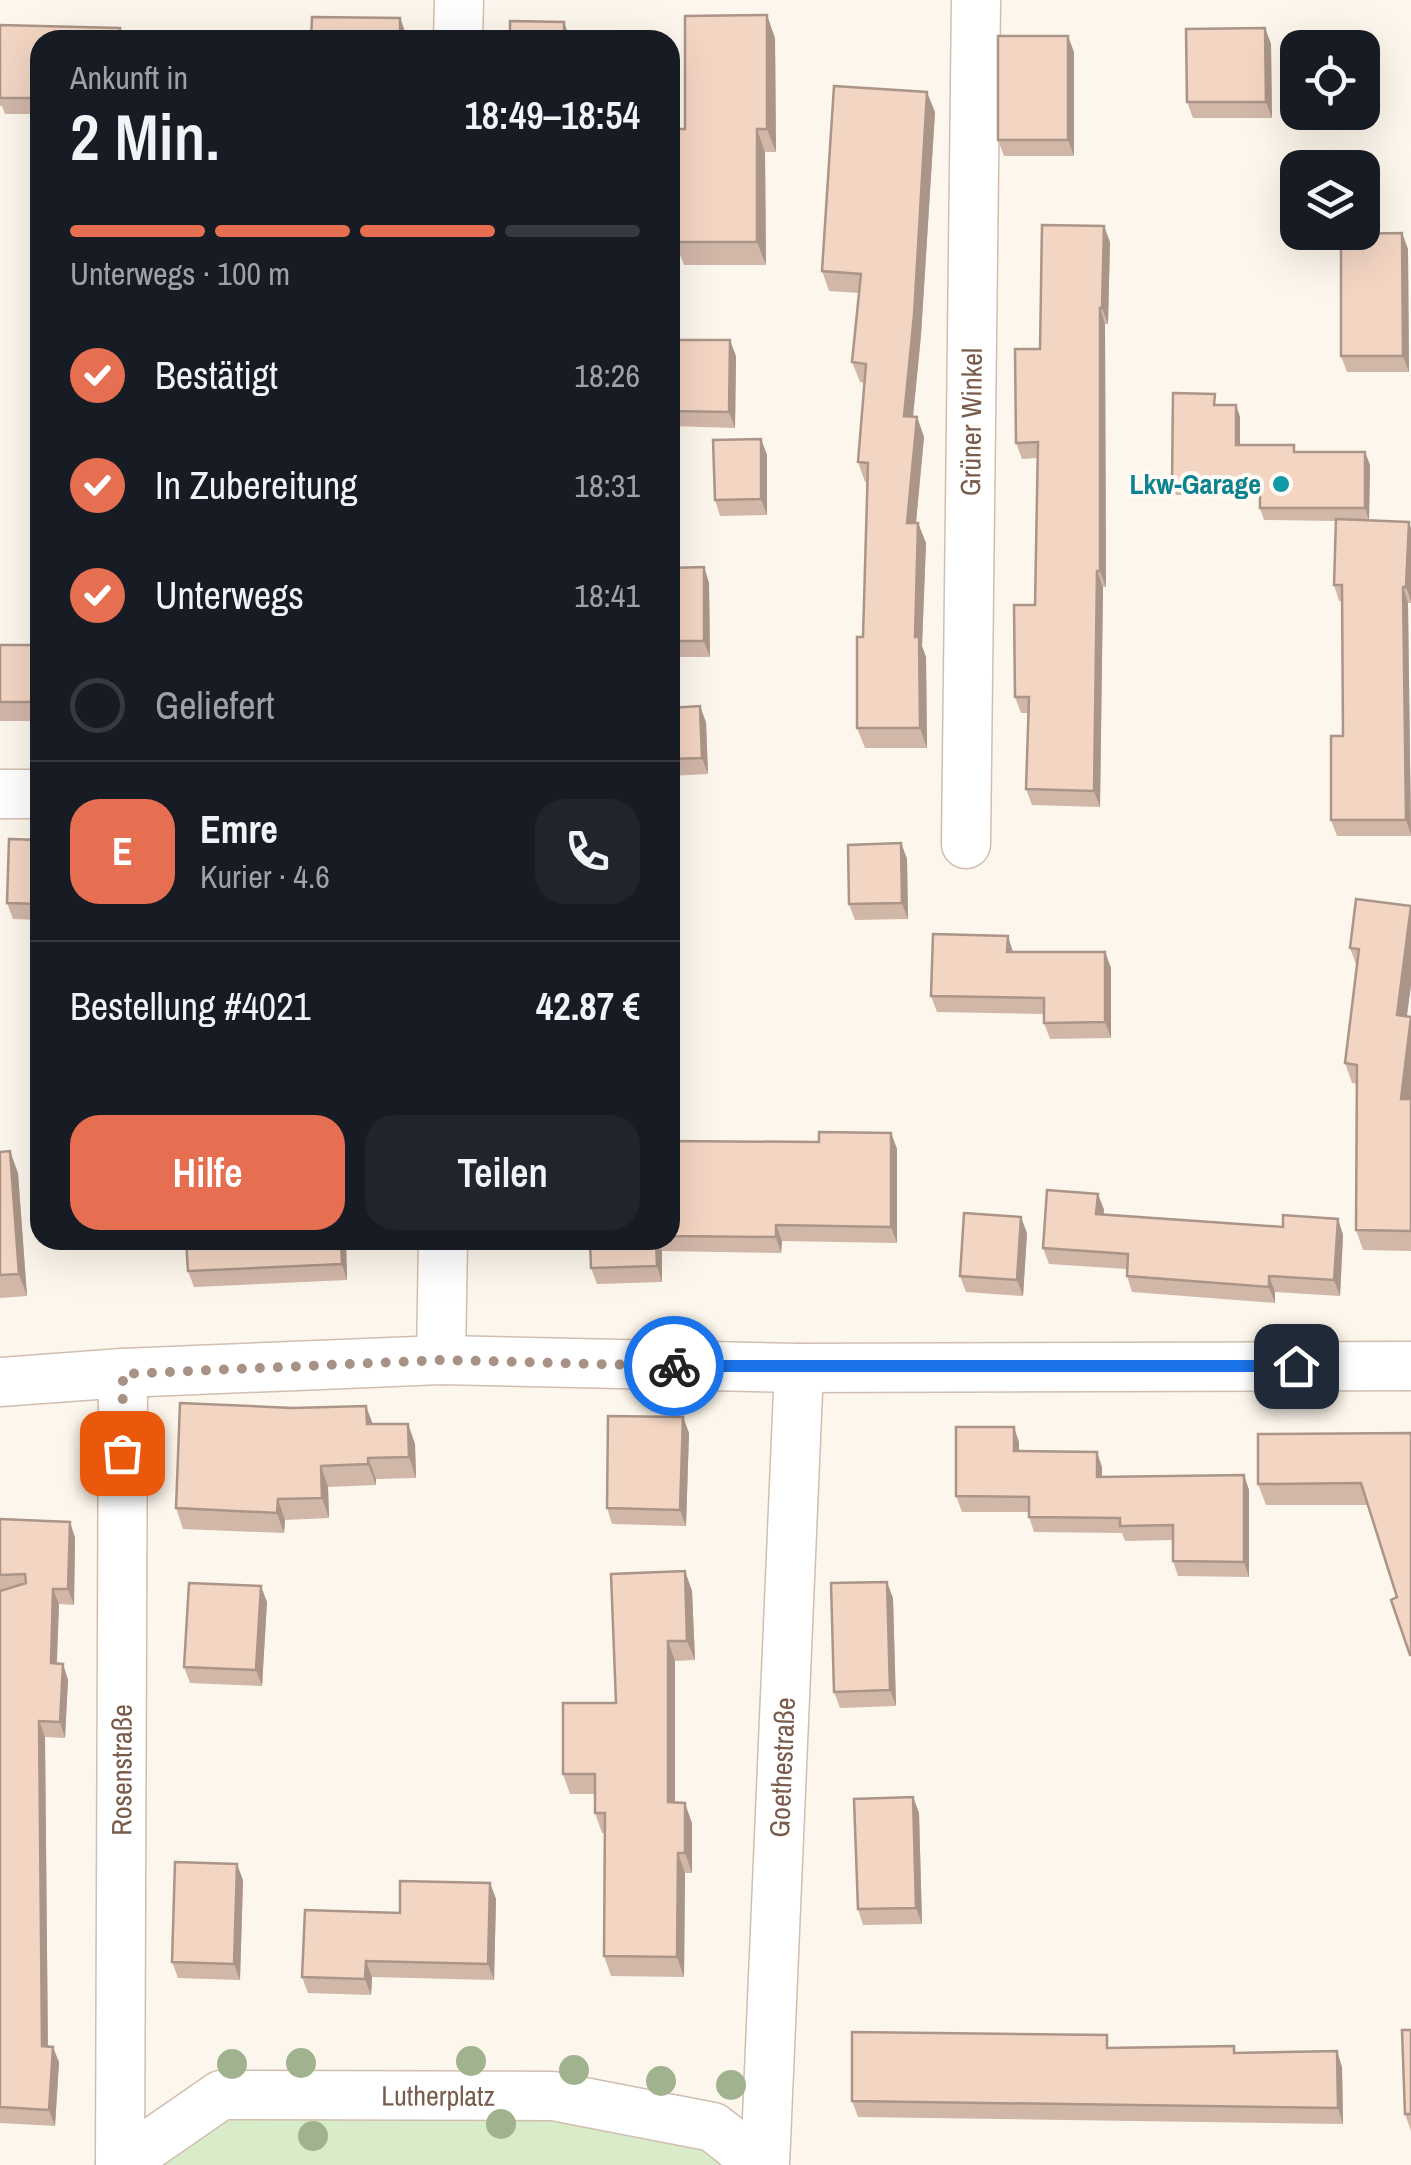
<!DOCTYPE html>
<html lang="de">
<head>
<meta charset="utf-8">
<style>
	body { margin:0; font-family:"Archivo Narrow",sans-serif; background:#20242c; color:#f1f3f6; height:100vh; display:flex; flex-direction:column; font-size:38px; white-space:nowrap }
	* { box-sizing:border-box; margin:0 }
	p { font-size:32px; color:#9ea1a6 }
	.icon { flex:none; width:55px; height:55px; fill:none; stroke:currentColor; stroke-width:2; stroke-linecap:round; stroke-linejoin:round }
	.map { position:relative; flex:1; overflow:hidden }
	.drawer { position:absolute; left:30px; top:30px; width:650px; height:1220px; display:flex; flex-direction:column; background:#171b24; border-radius:30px; box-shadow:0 10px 40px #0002 }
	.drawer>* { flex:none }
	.tools { position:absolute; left:1280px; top:30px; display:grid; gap:20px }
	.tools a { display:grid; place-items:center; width:100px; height:100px; border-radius:20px; background:#171b24; box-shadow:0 10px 40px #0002; font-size:50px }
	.pin { position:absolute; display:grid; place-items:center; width:85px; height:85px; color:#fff; margin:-42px; border-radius:20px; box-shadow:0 5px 15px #0006 }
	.courier { position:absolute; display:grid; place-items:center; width:100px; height:100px; margin:-50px; border:8px solid #1a73e8; border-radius:50%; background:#fff; color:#222; box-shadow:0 2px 12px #0007 }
	.summary em { font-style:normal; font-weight:600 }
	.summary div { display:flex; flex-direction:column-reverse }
	.summary { display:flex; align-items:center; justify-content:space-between; height:170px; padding:0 40px }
	h1 { font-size:65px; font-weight:600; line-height:75px }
	.bar { display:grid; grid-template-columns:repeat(4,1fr); gap:15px 10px; align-content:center; height:120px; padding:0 40px }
	.bar i { height:12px; border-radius:8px; background:#363941 }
	.bar .selected { background:#e76f51 }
	.bar p { grid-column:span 4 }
	.line { display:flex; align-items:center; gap:25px; padding:0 40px; border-top:2px solid #363941 }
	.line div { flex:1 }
	.round { display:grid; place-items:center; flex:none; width:105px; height:105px; border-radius:30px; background:#20242c }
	ol { padding:0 40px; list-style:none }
	li { display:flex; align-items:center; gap:30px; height:110px }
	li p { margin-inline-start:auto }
	li .icon { padding:10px; border-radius:50%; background:#e76f51; color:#fff; stroke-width:4 }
	li:last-child { color:#9ea1a6 }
	li i { width:55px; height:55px; border:5px solid #363941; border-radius:50% }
	.primary-button { display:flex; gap:20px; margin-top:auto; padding:20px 40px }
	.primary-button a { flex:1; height:115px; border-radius:30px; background:#e76f51; color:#fff; font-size:40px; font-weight:600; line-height:115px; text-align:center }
	.primary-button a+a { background:#20242c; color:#f1f3f6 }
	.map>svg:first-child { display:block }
	.green { fill:#d8ecc9 }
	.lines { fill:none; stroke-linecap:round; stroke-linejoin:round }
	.minor-casing { stroke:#d1beb0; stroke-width:51 }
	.minor { stroke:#fff; stroke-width:48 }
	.tree { fill:#a0b28e }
	.wall { fill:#d1b7a8 }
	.shaded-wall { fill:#aa9588 }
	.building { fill:#f3d5c3; stroke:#aa9588; stroke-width:2.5 }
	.done { stroke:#a89285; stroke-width:10; stroke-dasharray:0 18 }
	.route { stroke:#1a73e8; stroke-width:12 }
	.culture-dot { fill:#0f9aa8; stroke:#fffaf3; stroke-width:4 }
	.labels { text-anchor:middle; stroke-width:8; stroke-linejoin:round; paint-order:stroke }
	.street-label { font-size:28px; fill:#7a5c4d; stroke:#fffaf3 }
	.culture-label { font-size:28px; font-weight:bold; fill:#0d838f; stroke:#fffaf3; text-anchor:end }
</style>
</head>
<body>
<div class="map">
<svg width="1411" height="2165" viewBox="0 0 1411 2165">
	<rect width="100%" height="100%" fill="#fdf6ec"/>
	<path class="green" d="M 228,2101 L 553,2103 L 748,2165 L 147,2165 Z"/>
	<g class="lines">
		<g class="minor-casing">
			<g id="minor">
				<path d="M 458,40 L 459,0"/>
				<path d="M 0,794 L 40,794"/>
				<path id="s1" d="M 966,844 L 976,0"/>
				<path d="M 441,1360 L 443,1240"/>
				<path d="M 0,1382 L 123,1373 L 441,1360 L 799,1368 L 1411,1366"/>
				<path id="s2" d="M 120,2165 L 123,1373"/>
				<path id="s3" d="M 120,2165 L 221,2095 L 553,2096 L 713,2127 L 761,2165"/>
				<path id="s4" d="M 765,2165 L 799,1368"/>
			</g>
		</g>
		<use href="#minor" class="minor"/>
	</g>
	<g class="tree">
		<circle cx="471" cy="2061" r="15"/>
		<circle cx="301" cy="2063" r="15"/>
		<circle cx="232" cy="2064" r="15"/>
		<circle cx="574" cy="2070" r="15"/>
		<circle cx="661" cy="2081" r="15"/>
		<circle cx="731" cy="2085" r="15"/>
		<circle cx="501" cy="2124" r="15"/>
		<circle cx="313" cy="2136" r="15"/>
	</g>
	<path class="wall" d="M 0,25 L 40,40 L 40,114 L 5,114 L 2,106 L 0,106 Z
		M 1265,28 L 1271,44 L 1272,118 L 1193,118 L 1187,102 Z
		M 775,38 L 776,152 L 765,152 L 766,265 L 684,265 L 675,242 L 685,129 Z
		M 1074,52 L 1074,156 L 1004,156 L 998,140 Z
		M 935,112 L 921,335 L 913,417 L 917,417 L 924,437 L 916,523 L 918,523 L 926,543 L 922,646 L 926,657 L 927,748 L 865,748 L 857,728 L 863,637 L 868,483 L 865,482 L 858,462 L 864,383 L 860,382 L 852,362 L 859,293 L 829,291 L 822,271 Z
		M 1402,233 L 1408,249 L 1409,372 L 1347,372 L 1341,356 Z
		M 1110,242 L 1108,324 L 1105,324 L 1106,587 L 1103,587 L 1100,807 L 1032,805 L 1026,789 L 1029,713 L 1021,713 L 1015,697 L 1035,605 L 1037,458 L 1022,459 L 1016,443 L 1040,349 Z
		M 670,340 L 736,356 L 735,428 L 670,426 Z
		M 1219,405 L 1236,405 L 1240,417 L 1240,445 L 1296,452 L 1365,452 L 1370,465 L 1369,521 L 1411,528 L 1411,603 L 1408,603 L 1411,836 L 1337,836 L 1331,820 L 1343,736 L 1342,601 L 1339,601 L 1334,585 L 1336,521 L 1264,520 L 1260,508 L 1260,495 L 1176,495 L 1172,483 Z
		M 761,439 L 767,455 L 767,515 L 720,516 L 715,500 Z
		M 704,567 L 709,583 L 710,657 L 670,657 L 670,568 Z
		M 0,645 L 40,645 L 40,721 L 0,721 Z
		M 670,708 L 706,722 L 708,774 L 670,776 Z
		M 40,840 L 40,920 L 13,919 L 7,903 Z
		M 901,843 L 907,859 L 908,919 L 855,920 L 849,904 Z
		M 1411,906 L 1411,985 L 1407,1017 L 1411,1017 L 1411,1251 L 1363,1250 L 1356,1230 L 1357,1084 L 1352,1083 L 1345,1063 L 1357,967 L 1350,948 Z
		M 1013,952 L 1105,952 L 1111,968 L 1111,1038 L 1050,1039 L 1044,1023 L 1044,1014 L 937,1012 L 931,996 Z
		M 891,1133 L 897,1149 L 897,1243 L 782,1241 L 781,1253 L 662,1251 L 662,1282 L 597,1284 L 591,1268 L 590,1240 L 670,1240 L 670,1141 L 819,1142 Z
		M 0,1152 L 18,1173 L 27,1296 L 0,1298 Z
		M 1098,1194 L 1104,1210 L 1103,1215 L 1283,1227 L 1338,1219 L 1343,1235 L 1340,1296 L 1275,1292 L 1275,1303 L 1132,1292 L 1127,1276 L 1127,1269 L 1049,1264 L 1043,1248 Z
		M 1027,1233 L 1023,1296 L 966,1292 L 960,1276 Z
		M 346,1240 L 347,1280 L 194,1287 L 188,1271 Z
		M 683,1417 L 689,1433 L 686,1526 L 612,1524 L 607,1508 Z
		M 372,1424 L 408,1424 L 415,1444 L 416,1478 L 376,1479 L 376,1485 L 328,1487 L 329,1518 L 285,1520 L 284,1533 L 183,1529 L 176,1508 Z
		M 1411,1433 L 1411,1657 L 1391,1600 L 1397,1597 L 1368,1505 L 1266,1505 L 1258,1484 Z
		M 1019,1442 L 1019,1451 L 1102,1467 L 1102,1477 L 1244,1475 L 1249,1490 L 1249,1577 L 1178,1576 L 1173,1561 L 1173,1540 L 1125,1541 L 1122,1533 L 1034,1532 L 1029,1517 L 1029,1512 L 962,1512 L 956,1496 Z
		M 0,1519 L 70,1522 L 75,1538 L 74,1605 L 59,1604 L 57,1664 L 63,1664 L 68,1680 L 65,1738 L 45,1737 L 48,2046 L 59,2062 L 55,2126 L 0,2123 Z
		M 685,1571 L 692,1591 L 695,1660 L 675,1661 L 675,1803 L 692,1823 L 692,1873 L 685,1873 L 684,1977 L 611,1976 L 604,1956 L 605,1833 L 602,1833 L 595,1813 L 595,1794 L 570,1794 L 563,1774 L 616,1703 Z
		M 893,1598 L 896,1706 L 840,1708 L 834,1692 Z
		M 267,1602 L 262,1686 L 190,1683 L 184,1667 Z
		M 913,1797 L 919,1813 L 922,1924 L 863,1925 L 858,1909 Z
		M 243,1880 L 240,1980 L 178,1978 L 172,1962 Z
		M 490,1883 L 496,1899 L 494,1980 L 372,1977 L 371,1995 L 308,1993 L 302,1977 L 400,1913 Z
		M 1411,2030 L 1411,2131 L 1405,2114 Z
		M 1234,2046 L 1236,2053 L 1342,2067 L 1343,2124 L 858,2117 L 852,2101 L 1111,2047 Z"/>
	<path class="shaded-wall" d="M 767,15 L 775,38 L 776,152 L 767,129 Z
		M 400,18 L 406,34 L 406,40 L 400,40 Z
		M 564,22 L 570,38 L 570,40 L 564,40 Z
		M 1265,28 L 1271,44 L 1272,118 L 1266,102 Z
		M 1068,36 L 1074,52 L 1074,156 L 1068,140 Z
		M 927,92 L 935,112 L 921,335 L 911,436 L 904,416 Z
		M 757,129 L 765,152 L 766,265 L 757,242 Z
		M 1104,226 L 1110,242 L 1108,324 L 1102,308 Z
		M 1402,233 L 1408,249 L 1409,372 L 1403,356 Z
		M 1100,308 L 1105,324 L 1106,587 L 1100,571 Z
		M 730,340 L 736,356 L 735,428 L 729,412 Z
		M 1236,405 L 1240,417 L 1240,457 L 1236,445 Z
		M 917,417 L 924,437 L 914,543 L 907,523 Z
		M 761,439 L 767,455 L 767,515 L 761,499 Z
		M 1365,452 L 1370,465 L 1369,521 L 1365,508 Z
		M 1409,522 L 1411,528 L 1411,601 L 1406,587 Z
		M 918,523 L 926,543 L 922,646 L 926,657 L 927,748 L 920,728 L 915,637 Z
		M 704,567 L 709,583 L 710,657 L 704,641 Z
		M 1097,571 L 1103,587 L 1100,807 L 1094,791 Z
		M 1403,587 L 1408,603 L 1411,835 L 1406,820 Z
		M 700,706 L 706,722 L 708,774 L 702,758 Z
		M 901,843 L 907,859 L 908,919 L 902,903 Z
		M 1411,910 L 1411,985 L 1404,1035 L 1397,1015 Z
		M 1008,936 L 1013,952 L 1007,952 Z
		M 1105,952 L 1111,968 L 1111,1038 L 1105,1022 Z
		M 1411,1024 L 1411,1102 L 1401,1099 Z
		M 891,1133 L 897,1149 L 897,1243 L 891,1227 Z
		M 10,1151 L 18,1173 L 27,1296 L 19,1274 Z
		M 1098,1194 L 1104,1210 L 1102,1230 L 1096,1214 Z
		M 1021,1217 L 1027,1233 L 1023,1296 L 1017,1280 Z
		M 1338,1219 L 1343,1235 L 1340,1296 L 1334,1280 Z
		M 776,1225 L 782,1241 L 781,1253 L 776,1237 Z
		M 341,1240 L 346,1240 L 347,1280 L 342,1264 Z
		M 656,1240 L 657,1240 L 662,1251 L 662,1282 L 657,1266 Z
		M 1269,1276 L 1275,1292 L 1275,1303 L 1269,1287 Z
		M 366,1406 L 374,1427 L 367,1424 Z
		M 683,1417 L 689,1433 L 686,1526 L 680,1510 Z
		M 408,1424 L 415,1444 L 416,1478 L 409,1457 Z
		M 1014,1427 L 1019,1442 L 1019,1466 L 1014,1451 Z
		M 1097,1452 L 1102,1467 L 1102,1492 L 1097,1477 Z
		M 368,1458 L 376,1479 L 376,1485 L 368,1464 Z
		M 321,1466 L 328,1487 L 329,1518 L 322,1498 Z
		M 1244,1475 L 1249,1490 L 1249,1577 L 1244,1562 Z
		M 278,1499 L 285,1520 L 284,1533 L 277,1513 Z
		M 70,1522 L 75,1538 L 74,1605 L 68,1589 Z
		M 685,1571 L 692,1591 L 695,1660 L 687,1641 Z
		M 887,1582 L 893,1598 L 896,1706 L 890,1690 Z
		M 261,1586 L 267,1602 L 262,1686 L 256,1670 Z
		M 53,1589 L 59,1604 L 56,1679 L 51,1663 Z
		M 668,1641 L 675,1661 L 675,1822 L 668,1802 Z
		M 63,1664 L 68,1680 L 65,1738 L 60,1722 Z
		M 39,1721 L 45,1737 L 48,2062 L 42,2046 Z
		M 913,1797 L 919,1813 L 922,1924 L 916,1908 Z
		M 685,1803 L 692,1823 L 692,1873 L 685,1853 Z
		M 678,1853 L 685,1873 L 684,1977 L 677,1957 Z
		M 237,1864 L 243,1880 L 240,1980 L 234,1964 Z
		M 490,1883 L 496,1899 L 494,1980 L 488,1964 Z
		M 366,1961 L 372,1977 L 371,1995 L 365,1979 Z
		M 53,2047 L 59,2062 L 55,2126 L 49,2110 Z
		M 1337,2051 L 1342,2067 L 1343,2124 L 1338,2108 Z"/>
	<path class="building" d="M 767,15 L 767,129 L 757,129 L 757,242 L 675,242 L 675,129 L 685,129 L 685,16 Z
		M 312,17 L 400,18 L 400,40 L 311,40 Z
		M 510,21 L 564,22 L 564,40 L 510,40 Z
		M 0,25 L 120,28 L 120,40 L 40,40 L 40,98 L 0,98 Z
		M 1265,28 L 1266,102 L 1187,102 L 1186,29 Z
		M 998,36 L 1068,36 L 1068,140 L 998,140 Z
		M 834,86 L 927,92 L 914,315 L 904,416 L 917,417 L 907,523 L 918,523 L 915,637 L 919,637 L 920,728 L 857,728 L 857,637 L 863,637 L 868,463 L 858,462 L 866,364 L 852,362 L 861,274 L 822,271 Z
		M 1042,225 L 1104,226 L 1102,308 L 1100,308 L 1100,571 L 1097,571 L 1094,791 L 1026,789 L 1029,697 L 1015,697 L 1014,605 L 1035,605 L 1038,442 L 1016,443 L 1015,349 L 1040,349 Z
		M 1402,233 L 1403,356 L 1341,356 L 1341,234 Z
		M 670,340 L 730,340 L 729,412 L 670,411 Z
		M 1173,393 L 1215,394 L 1214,405 L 1236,405 L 1236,445 L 1294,445 L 1294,452 L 1365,452 L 1365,508 L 1260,508 L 1260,483 L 1172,483 Z
		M 761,439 L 761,499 L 715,500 L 713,440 Z
		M 1336,519 L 1409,522 L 1406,587 L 1403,587 L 1406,820 L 1331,820 L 1331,736 L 1343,736 L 1342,585 L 1334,585 Z
		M 704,567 L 704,641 L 670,641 L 670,568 Z
		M 0,645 L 40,645 L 40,702 L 0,702 Z
		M 700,706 L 702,758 L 670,759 L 670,708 Z
		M 9,839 L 40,840 L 40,904 L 7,903 Z
		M 901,843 L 902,903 L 849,904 L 848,845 Z
		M 1356,899 L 1411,906 L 1397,1015 L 1411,1017 L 1401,1099 L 1411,1099 L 1411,1231 L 1356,1230 L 1357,1065 L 1345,1063 L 1359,949 L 1350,948 Z
		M 933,934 L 1008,936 L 1007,952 L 1105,952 L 1105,1022 L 1044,1023 L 1044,998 L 931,996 Z
		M 40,1066 L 40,1115 L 34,1067 Z
		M 819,1132 L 891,1133 L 891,1227 L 776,1225 L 776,1237 L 670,1236 L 670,1141 L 819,1142 Z
		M 10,1151 L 19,1274 L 0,1275 L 0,1152 Z
		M 1047,1190 L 1098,1194 L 1096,1214 L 1283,1227 L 1283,1215 L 1338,1219 L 1334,1280 L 1269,1276 L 1269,1287 L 1127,1276 L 1128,1254 L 1043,1248 Z
		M 964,1213 L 1021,1217 L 1017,1280 L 960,1276 Z
		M 186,1240 L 341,1240 L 342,1264 L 188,1271 Z
		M 590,1240 L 656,1240 L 657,1266 L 591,1268 Z
		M 180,1403 L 293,1408 L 366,1406 L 367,1424 L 408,1424 L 409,1457 L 368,1458 L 368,1464 L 321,1466 L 322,1498 L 278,1499 L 277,1513 L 176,1508 Z
		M 608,1416 L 683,1417 L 680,1510 L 607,1508 Z
		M 956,1427 L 1014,1427 L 1014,1451 L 1097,1452 L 1097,1477 L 1244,1475 L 1244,1562 L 1173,1561 L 1173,1525 L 1120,1526 L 1120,1518 L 1029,1517 L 1029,1497 L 956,1496 Z
		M 1411,1433 L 1411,1655 L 1410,1655 L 1391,1600 L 1397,1597 L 1361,1483 L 1258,1484 L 1258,1434 Z
		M 0,1519 L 70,1522 L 68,1589 L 53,1589 L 51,1663 L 63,1664 L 60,1722 L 39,1721 L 42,2046 L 53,2047 L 49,2110 L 0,2107 L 0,1591 L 26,1583 L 25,1574 L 0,1575 Z
		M 685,1571 L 687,1641 L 668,1641 L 668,1802 L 685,1803 L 685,1853 L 678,1853 L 677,1957 L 604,1956 L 605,1813 L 595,1813 L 595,1774 L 563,1774 L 563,1703 L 616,1703 L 611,1574 Z
		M 887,1582 L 890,1690 L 834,1692 L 831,1583 Z
		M 189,1583 L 261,1586 L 256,1670 L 184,1667 Z
		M 913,1797 L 916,1908 L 858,1909 L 854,1799 Z
		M 175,1862 L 237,1864 L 234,1964 L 172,1962 Z
		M 400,1881 L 490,1883 L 488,1964 L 366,1961 L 365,1979 L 302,1977 L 305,1910 L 400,1913 Z
		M 1402,2030 L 1411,2030 L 1411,2114 L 1405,2114 Z
		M 852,2032 L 1107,2035 L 1107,2048 L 1234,2046 L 1234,2053 L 1337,2051 L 1338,2108 L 852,2101 Z"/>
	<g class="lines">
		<path class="done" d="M 122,1453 L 123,1374 L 442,1360 L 674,1366"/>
		<path class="route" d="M 674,1366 L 1296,1366"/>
	</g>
	<circle class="culture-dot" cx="1281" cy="484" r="10"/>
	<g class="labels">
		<g class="street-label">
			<text dy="10" stroke="none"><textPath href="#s1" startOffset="422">Grüner Winkel</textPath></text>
			<text dy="10" stroke="none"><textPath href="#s4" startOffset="398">Goethestraße</textPath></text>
			<text dy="10" stroke="none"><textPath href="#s2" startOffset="395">Rosenstraße</textPath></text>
			<text dy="10" stroke="none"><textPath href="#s3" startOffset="340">Lutherplatz</textPath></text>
		</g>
		<g class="culture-label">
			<text x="1261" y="494">Lkw-Garage</text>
		</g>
	</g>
</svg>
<div class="tools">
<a><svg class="icon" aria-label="locate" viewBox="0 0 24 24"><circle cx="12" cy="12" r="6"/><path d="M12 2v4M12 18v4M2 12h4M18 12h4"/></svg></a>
<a><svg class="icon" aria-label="layers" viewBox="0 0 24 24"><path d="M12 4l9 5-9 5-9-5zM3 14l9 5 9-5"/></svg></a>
</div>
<div class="pin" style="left:122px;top:1453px;background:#ea580c"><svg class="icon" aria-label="bag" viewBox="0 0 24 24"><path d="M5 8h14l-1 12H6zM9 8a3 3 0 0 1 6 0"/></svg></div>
<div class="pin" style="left:1296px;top:1366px;background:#1f2937"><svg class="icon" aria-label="home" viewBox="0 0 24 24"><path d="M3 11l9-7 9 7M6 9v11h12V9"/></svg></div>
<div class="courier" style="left:674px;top:1366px"><svg class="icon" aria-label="bike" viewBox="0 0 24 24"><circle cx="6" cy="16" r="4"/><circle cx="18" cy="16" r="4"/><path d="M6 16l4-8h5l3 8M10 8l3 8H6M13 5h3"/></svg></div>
<section class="drawer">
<div class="summary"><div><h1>2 Min.</h1><p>Ankunft in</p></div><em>18:49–18:54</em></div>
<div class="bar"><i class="selected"></i><i class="selected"></i><i class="selected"></i><i></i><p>Unterwegs · 100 m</p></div>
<ol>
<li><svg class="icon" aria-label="check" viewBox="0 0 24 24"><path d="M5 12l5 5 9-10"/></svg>Bestätigt<p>18:26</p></li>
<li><svg class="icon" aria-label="check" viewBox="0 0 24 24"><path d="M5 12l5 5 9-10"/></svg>In Zubereitung<p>18:31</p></li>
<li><svg class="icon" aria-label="check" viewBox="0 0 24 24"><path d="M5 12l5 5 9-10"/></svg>Unterwegs<p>18:41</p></li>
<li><i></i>Geliefert</li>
</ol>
<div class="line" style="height:180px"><b class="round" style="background:#e76f51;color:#fff">E</b><div><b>Emre</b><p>Kurier · 4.6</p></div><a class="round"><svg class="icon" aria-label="phone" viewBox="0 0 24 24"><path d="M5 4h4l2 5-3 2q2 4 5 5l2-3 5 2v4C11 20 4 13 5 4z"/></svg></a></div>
<div class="line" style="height:130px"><div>Bestellung #4021</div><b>42.87 €</b></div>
<div class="primary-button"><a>Hilfe</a><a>Teilen</a></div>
</section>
</div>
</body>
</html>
